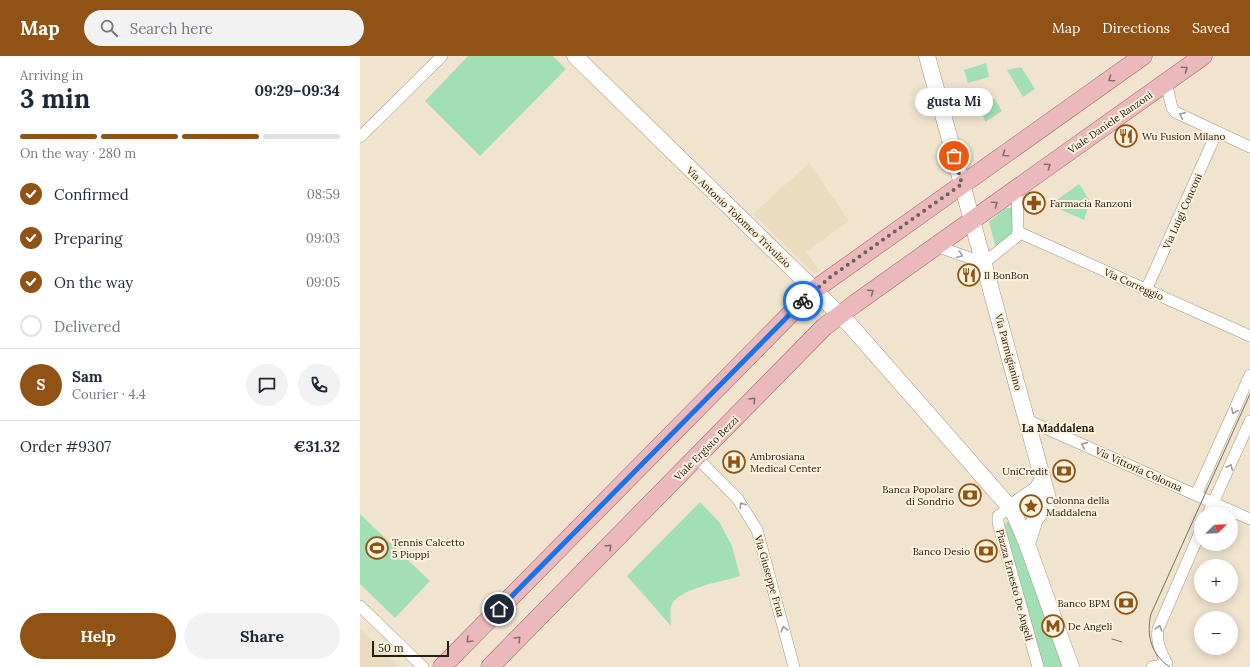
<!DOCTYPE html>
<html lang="en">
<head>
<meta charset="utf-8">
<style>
	body { margin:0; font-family:Lora,serif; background:#f2f2f3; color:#1f2937; height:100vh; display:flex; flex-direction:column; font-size:15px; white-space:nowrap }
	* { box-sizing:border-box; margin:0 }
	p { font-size:13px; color:#747a83 }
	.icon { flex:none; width:22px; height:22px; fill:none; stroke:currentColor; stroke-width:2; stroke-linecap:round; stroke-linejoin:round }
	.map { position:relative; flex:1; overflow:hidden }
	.sheet { display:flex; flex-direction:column; background:#fff; width:360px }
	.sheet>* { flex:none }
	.needle { width:26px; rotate:67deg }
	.buttons { position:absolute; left:834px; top:451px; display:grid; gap:8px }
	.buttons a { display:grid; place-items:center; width:44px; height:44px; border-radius:50%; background:#fff; box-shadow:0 2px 10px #0003; font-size:20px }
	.scale { position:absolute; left:12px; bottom:10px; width:77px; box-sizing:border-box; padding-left:4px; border:2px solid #242018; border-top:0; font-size:11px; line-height:14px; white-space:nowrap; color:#242018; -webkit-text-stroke:3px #fef2dc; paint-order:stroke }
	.pin { position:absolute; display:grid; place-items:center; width:34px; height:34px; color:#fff; margin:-17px; border:2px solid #fff; border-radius:50%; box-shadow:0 1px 4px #0007 }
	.courier { position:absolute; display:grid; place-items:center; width:40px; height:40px; margin:-20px; border:3px solid #1a73e8; border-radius:50%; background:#fff; color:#222; box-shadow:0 1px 5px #0007 }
	.bubble { position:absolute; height:28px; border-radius:14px; background:#fff; box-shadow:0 2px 10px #0003; font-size:13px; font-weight:700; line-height:28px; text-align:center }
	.overview em { font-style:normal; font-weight:700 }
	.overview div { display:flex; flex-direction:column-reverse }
	.overview { display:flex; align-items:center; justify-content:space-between; height:68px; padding:0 20px }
	h1 { font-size:26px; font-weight:700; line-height:30px }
	.bar { display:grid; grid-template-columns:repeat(4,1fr); gap:6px 4px; align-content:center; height:48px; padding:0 20px }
	.bar i { height:5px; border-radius:3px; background:#e0e1e3 }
	.bar .current { background:#905215 }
	.bar p { grid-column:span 4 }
	.line { display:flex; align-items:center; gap:10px; padding:0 20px; border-top:1px solid #e0e1e3 }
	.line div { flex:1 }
	.round { display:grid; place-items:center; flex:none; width:42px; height:42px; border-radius:21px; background:#f2f2f3 }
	ol { padding:0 20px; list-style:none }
	li { display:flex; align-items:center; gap:12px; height:44px }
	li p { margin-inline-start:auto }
	li .icon { padding:4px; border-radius:50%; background:#905215; color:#fff; stroke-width:4 }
	li:last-child { color:#747a83 }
	li i { width:22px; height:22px; border:2px solid #e0e1e3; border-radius:50% }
	.cta { display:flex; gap:8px; margin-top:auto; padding:8px 20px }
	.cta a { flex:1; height:46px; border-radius:24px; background:#905215; color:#fff; font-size:16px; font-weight:700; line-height:46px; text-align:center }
	.cta a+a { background:#f2f2f3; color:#1f2937 }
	header { display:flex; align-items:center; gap:24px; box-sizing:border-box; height:56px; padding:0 20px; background:#905215; color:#fff }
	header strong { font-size:19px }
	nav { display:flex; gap:22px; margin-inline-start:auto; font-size:14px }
	.search { width:280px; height:36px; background:#f2f2f3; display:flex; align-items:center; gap:10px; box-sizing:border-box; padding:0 14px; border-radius:22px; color:#747a83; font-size:15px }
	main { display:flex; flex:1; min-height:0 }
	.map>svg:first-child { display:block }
	.built { fill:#ebdcbf }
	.green { fill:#a3dfb5 }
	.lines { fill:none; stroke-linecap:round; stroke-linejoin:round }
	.street-casing { stroke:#9f937f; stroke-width:12 }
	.secondary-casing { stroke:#9f937f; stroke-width:17 }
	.primary-casing { stroke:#9c6666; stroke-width:19 }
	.street { stroke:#fff; stroke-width:11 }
	.secondary { stroke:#fff; stroke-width:16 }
	.primary { stroke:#ebb9bc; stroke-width:18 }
	.tram { stroke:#787063; stroke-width:1 }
	.oneway { stroke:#886c6a }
	.oneway2 { stroke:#9c9b97 }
	.done { stroke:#6b6558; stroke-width:4; stroke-dasharray:0 7.2 }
	.route { stroke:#1a73e8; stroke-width:5 }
	.labels { text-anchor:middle; stroke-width:4; stroke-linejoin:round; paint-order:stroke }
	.street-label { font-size:10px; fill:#242018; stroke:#fef2dc }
	.poi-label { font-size:10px; fill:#242018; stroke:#fef2dc; text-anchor:start }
	.neighbourhood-label { font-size:11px; font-weight:bold; fill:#242018; stroke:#fef2dc }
</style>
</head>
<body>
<header>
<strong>Map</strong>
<div class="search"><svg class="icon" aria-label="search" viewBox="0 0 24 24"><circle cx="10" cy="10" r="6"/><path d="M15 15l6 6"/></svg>Search here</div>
<nav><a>Map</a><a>Directions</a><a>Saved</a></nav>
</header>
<main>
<section class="sheet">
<div class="overview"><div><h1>3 min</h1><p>Arriving in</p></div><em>09:29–09:34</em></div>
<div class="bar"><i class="current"></i><i class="current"></i><i class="current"></i><i></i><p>On the way · 280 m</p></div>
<ol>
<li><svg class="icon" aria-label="check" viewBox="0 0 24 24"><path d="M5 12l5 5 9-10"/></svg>Confirmed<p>08:59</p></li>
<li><svg class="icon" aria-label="check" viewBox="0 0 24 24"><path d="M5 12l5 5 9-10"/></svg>Preparing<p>09:03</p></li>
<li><svg class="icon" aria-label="check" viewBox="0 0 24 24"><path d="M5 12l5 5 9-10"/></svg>On the way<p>09:05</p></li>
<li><i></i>Delivered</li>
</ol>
<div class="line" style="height:72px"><b class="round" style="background:#905215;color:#fff">S</b><div><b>Sam</b><p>Courier · 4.4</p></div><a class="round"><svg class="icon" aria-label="chat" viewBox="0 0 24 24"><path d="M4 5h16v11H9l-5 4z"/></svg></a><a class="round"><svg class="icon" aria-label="phone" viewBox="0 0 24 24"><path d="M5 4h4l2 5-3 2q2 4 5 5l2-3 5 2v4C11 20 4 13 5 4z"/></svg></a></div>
<div class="line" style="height:52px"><div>Order #9307</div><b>€31.32</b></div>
<div class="cta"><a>Help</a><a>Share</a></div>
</section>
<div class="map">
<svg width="890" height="611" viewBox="0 0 890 611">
	<rect width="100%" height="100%" fill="#f0e4cf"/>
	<path class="built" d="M 449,107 L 489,165 L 446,196 L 460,215 L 454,217 L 393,158 Z
		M 0,573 L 19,591 L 40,611 L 0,611 Z"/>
	<path class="green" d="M 108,0 L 193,0 L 206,13 L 120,100 L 65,45 Z
		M 626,7 L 629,21 L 608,27 L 604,14 Z
		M 661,11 L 675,33 L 663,41 L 647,14 Z
		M 634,42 L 642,55 L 625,66 L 619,47 Z
		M 719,128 L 730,145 L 724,164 L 690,149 Z
		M 646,152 L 655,152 L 652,179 L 636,192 L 629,166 Z
		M 340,446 L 360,467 L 372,490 L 380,520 C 364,525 319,533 312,548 C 309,555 311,563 311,570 L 267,520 Z
		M 0,458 L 70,525 L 35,562 L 0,528 Z
		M 648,465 L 659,488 L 704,611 L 681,611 L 643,471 Z"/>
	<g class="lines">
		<g class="street-casing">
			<path id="street" d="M 806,26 L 812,52 L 815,56 L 890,91
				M 0,81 L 82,0
				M 658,176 L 890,280
				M 576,190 L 624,207 L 656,181 L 658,176 L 657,132
				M 786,234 L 857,76
				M 667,364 L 890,463
				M 337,402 L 377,442 L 397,474 L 434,611
				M 836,439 L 890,319
				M 650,452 L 638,460 L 638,467 L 678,611
				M 848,458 L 890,365
				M 0,550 L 63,611
				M 807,608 C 801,596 796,587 798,573 L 841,474
				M 792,611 L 807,608"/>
		</g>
		<g class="secondary-casing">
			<path id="secondary" d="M 215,0 L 490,269 L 653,455 L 667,488 L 711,611
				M 567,0 L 689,446 L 675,463 L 667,488
				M 650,452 L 676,434 L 683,424"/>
		</g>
		<g class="primary-casing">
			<path id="primary" d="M 82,611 L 454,234 L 783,0
				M 130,611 L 464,271 L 496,247 L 843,0"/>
		</g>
		<use href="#street" class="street"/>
		<use href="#secondary" class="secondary"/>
		<use href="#primary" class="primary"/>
		<path class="tram" d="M 752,583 L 762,586
			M 810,611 C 791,599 786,579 791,558 L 890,338"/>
	</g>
	<defs><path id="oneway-chevron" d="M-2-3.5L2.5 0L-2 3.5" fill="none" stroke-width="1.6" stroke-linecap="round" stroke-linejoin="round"/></defs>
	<g class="oneway">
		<use href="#oneway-chevron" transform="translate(825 13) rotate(-35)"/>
		<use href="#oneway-chevron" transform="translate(751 23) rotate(145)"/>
		<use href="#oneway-chevron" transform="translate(645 98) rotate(145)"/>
		<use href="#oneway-chevron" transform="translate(688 110) rotate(-35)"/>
		<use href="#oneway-chevron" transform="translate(635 148) rotate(-35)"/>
		<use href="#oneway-chevron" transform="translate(511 236) rotate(-35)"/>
		<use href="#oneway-chevron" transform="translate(393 344) rotate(-46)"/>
		<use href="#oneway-chevron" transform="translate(249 491) rotate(-45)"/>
		<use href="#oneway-chevron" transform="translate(158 583) rotate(-45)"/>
		<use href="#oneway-chevron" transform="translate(109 584) rotate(135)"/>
	</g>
	<g class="oneway2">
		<use href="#oneway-chevron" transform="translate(822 59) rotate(-155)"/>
		<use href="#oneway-chevron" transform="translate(600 199) rotate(20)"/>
		<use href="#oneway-chevron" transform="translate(874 355) rotate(114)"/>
		<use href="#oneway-chevron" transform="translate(724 389) rotate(-156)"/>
		<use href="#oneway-chevron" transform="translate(870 411) rotate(-66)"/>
		<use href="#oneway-chevron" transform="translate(382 449) rotate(-124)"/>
		<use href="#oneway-chevron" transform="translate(799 572) rotate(-73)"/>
		<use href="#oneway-chevron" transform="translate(424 573) rotate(-105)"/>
	</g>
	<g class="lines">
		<path class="done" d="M 443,245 L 469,222 L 602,128 L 594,100"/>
		<path class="route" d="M 139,553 L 443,245"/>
	</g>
	<defs>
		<g id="restaurant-ring" transform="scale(1.15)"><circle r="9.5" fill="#fef2dc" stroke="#905215" stroke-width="1.5"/><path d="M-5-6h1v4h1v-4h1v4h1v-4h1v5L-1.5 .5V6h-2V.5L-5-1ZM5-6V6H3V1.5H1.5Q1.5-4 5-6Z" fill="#905215"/></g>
		<g id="pharmacy-ring" transform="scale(1.15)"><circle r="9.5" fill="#fef2dc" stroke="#905215" stroke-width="1.5"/><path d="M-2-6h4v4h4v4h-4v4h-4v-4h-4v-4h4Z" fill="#905215"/></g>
		<g id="hospital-ring" transform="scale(1.15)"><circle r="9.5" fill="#fef2dc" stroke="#905215" stroke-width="1.5"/><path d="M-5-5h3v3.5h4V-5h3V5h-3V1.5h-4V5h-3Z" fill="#905215"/></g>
		<g id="bank-ring" transform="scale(1.15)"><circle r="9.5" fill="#fef2dc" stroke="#905215" stroke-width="1.5"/><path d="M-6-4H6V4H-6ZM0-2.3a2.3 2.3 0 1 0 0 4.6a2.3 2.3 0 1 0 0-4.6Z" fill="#905215"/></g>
		<g id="sight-ring" transform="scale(1.15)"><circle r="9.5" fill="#fef2dc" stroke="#905215" stroke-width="1.5"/><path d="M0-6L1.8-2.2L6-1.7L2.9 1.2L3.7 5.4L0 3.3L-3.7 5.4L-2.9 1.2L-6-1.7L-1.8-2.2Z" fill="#905215"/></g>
		<g id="stadium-ring" transform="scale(1.15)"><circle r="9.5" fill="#fef2dc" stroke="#905215" stroke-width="1.5"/><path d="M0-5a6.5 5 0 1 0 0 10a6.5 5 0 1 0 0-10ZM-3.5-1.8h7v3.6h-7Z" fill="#905215"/></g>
		<g id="metro-ring" transform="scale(1.15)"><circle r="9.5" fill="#fef2dc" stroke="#905215" stroke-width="1.5"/><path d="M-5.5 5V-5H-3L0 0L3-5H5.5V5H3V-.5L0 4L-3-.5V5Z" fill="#905215"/></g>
	</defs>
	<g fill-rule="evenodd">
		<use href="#restaurant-ring" x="766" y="80"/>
		<use href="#pharmacy-ring" x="674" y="147"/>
		<use href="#restaurant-ring" x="609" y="219"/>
		<use href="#hospital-ring" x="374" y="406"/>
		<use href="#bank-ring" x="704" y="415"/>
		<use href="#bank-ring" x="610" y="439"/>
		<use href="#sight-ring" x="671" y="450"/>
		<use href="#stadium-ring" x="17" y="492"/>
		<use href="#bank-ring" x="626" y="495"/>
		<use href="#bank-ring" x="766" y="547"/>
		<use href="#metro-ring" x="693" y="570"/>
	</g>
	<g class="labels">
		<g class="street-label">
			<text transform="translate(750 66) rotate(-35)" y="4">Viale Daniele Ranzoni</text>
			<text transform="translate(822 155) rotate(-66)" y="4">Via Luigi Conconi</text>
			<text transform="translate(379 161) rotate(44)" y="4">Via Antonio Tolomeo Trivulzio</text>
			<text transform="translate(774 228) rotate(24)" y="4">Via Correggio</text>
			<text transform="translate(649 296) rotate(75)" y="4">Via Parmigianino</text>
			<text transform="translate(346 392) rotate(-45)" y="4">Viale Ergisto Bezzi</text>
			<text transform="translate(779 413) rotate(24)" y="4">Via Vittoria Colonna</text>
			<text transform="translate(410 520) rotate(74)" y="4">Via Giuseppe Frua</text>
			<text transform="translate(655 529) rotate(75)" y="4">Piazza Ernesto De Angeli</text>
		</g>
		<g class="poi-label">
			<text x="782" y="84">Wu Fusion Milano</text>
			<text x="690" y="151">Farmacia Ranzoni</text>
			<text x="624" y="223">Il BonBon</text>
			<text x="390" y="404">Ambrosiana<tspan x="390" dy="12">Medical Center</tspan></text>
			<text x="688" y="419" text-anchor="end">UniCredit</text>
			<text x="594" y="437" text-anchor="end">Banca Popolare<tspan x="594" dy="12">di Sondrio</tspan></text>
			<text x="686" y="448">Colonna della<tspan x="686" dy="12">Maddalena</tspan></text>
			<text x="32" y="490">Tennis Calcetto<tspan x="32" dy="12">5 Pioppi</tspan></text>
			<text x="610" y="499" text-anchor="end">Banco Desio</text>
			<text x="750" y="551" text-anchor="end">Banco BPM</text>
			<text x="708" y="574">De Angeli</text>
		</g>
		<g class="neighbourhood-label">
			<text x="698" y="376">La Maddalena</text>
		</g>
	</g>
</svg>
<div class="buttons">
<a><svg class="needle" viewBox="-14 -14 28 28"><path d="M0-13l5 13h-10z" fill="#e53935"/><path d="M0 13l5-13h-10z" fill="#747a83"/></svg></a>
<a>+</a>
<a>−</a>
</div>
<div class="scale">50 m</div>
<div class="pin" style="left:594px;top:100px;background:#ea580c"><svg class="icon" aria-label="bag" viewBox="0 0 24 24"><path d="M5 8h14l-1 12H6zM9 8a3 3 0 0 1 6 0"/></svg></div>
<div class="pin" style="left:139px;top:553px;background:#1f2937"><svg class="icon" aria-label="home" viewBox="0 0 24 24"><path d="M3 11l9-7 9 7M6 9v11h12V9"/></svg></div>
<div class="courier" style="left:443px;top:245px"><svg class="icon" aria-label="bike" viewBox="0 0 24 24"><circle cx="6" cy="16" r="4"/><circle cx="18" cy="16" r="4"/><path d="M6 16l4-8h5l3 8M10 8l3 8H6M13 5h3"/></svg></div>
<div class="bubble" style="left:555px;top:32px;width:78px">gusta Mi</div>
</div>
</main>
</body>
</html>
